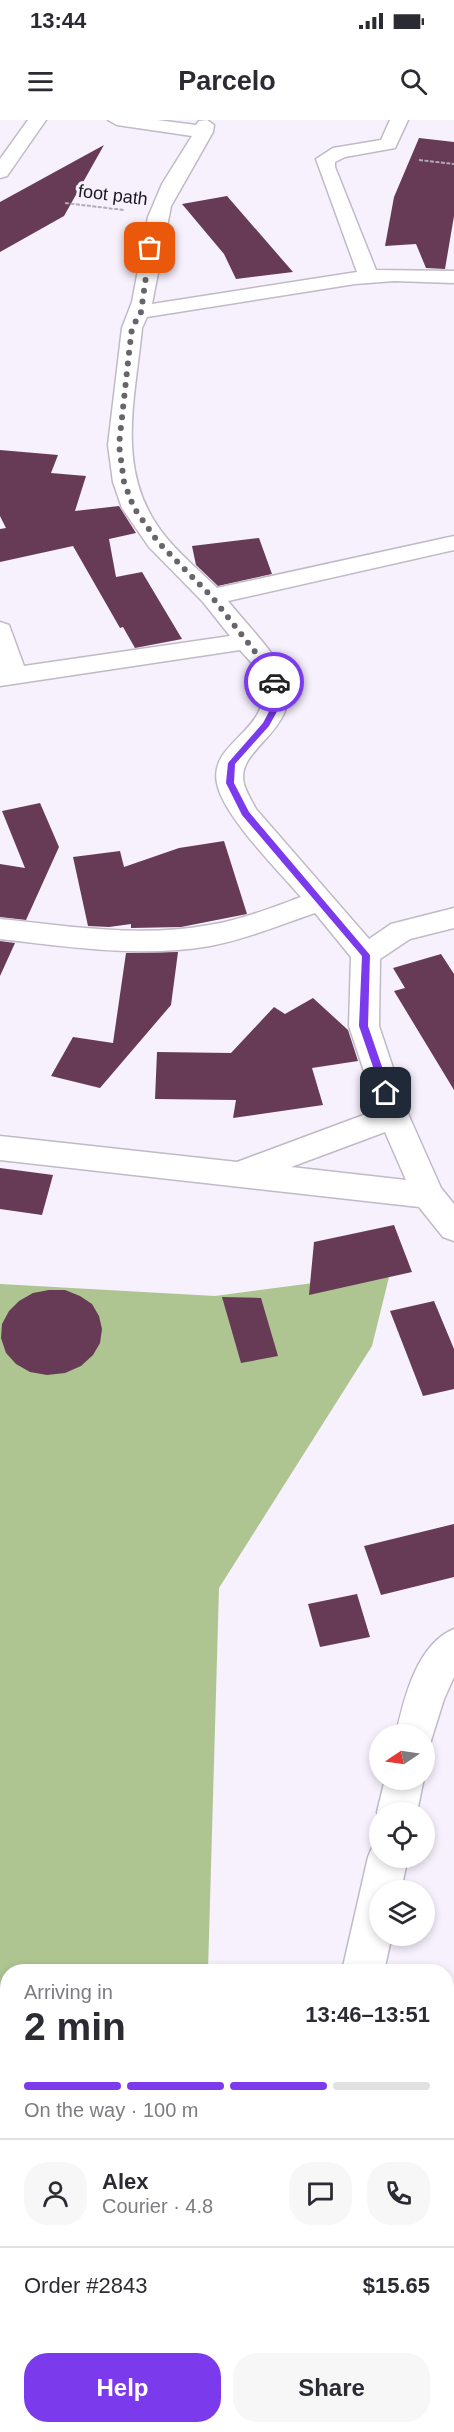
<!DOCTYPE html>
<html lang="en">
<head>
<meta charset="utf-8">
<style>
	body { margin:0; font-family:Helvetica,sans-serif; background:#f7f7f7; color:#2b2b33; height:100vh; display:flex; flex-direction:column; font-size:22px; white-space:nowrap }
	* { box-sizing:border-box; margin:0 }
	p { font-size:20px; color:#7c7c81 }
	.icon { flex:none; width:33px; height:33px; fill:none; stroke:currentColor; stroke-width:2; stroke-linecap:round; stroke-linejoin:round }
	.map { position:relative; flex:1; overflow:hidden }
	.details { position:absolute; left:0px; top:1844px; width:454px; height:470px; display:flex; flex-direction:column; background:#fff; border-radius:24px 24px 0 0; box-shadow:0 3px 9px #0003 }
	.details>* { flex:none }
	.needle { width:39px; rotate:257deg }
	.controls { position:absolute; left:369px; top:1604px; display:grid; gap:12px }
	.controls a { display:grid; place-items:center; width:66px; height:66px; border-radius:50%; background:#fff; box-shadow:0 3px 9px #0003; font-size:30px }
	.pin { position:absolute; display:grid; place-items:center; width:51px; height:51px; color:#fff; margin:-26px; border-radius:12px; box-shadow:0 3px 9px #0006 }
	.courier { position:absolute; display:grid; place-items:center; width:60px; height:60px; margin:-30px; border:4px solid #7c3aed; border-radius:50%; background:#fff; color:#222; box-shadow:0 2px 8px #0007 }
	.overview em { font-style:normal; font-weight:700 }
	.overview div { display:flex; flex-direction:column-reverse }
	.overview { display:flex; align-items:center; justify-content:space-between; height:102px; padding:0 24px }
	h1 { font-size:39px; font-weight:700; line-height:45px }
	.bar { display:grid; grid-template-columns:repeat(4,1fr); gap:9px 6px; align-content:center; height:72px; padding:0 24px }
	.bar i { height:8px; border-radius:4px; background:#e1e1e2 }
	.bar .current { background:#7c3aed }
	.bar p { grid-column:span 4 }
	.line { display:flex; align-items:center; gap:15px; padding:0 24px; border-top:2px solid #e1e1e2 }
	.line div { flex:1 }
	.round { display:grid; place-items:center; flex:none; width:63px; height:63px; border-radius:24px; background:#f7f7f7 }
	.action { display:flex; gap:12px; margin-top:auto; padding:12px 24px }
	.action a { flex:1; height:69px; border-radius:24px; background:#7c3aed; color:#fff; font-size:24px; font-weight:700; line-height:69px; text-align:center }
	.action a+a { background:#f7f7f7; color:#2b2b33 }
	.status { display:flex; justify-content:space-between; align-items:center; height:42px; padding:0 30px; background:#fff; direction:ltr }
	.status svg { height:16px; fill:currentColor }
	header { display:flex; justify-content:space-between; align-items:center; height:78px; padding:0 24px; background:#fff; font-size:27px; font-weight:700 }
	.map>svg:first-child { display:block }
	.forest { fill:#aec491 }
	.building { fill:#673a56 }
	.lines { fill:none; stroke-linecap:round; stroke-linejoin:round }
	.minor-casing { stroke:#c0bac6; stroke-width:3 }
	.path { stroke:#b1acb6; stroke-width:2; stroke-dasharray:4 1.5; stroke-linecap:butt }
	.minor { fill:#fff; fill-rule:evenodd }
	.route { fill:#7c3aed }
	.done { stroke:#67646b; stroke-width:6; stroke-dasharray:0 10.8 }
	.labels { text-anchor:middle; stroke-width:6; stroke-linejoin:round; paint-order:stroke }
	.far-street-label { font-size:18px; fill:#1a181c; stroke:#f7f0fd }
</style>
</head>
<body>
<div class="status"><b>13:44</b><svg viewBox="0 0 49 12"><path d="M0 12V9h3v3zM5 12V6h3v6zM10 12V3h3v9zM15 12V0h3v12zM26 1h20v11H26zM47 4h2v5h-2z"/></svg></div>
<header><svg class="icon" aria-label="menu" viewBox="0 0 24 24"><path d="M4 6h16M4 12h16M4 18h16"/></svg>Parcelo<svg class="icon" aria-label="search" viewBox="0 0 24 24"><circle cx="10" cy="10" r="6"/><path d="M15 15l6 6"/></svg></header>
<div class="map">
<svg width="454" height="2312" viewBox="0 0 454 2312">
	<rect width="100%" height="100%" fill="#f7f0fd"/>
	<path class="forest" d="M 390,1153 L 372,1226 L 219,1468 L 208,1851 L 8,1851 L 8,2306 L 179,2306 L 178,2312 L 0,2312 L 0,1164 L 215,1176 Z"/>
	<path class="building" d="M 419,18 L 454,22 L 454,96 L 445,149 L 426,148 L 416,124 L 385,126 L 394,77 Z
		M 104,25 L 64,96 L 0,132 L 0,82 Z
		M 227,76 L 293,152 L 236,159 L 224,134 L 182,84 Z
		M 0,330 L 58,335 L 51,353 L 86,356 L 75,391 L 119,386 L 136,413 L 109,419 L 116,457 L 142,452 L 182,519 L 135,528 L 123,507 L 120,508 L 73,426 L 0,442 L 0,409 L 6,408 L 0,396 Z
		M 259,418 L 272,454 L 218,466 L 196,445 L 192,426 Z
		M 40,683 L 59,727 L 26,800 L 0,797 L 0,744 L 25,748 L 2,691 Z
		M 224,721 L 247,794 L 181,807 L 131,808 L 131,804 L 109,807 L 88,806 L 73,737 L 120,731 L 124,747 L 179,728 Z
		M 0,821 L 15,823 L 0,856 Z
		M 178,832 L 171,885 L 100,968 L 51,956 L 73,917 L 113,923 L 126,833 Z
		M 441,834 L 454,854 L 454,970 L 394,871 L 405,868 L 393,848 Z
		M 313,878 L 348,910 L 358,941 L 312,948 L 323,985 L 233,998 L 236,980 L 155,979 L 157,932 L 231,933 L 274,887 L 285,894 Z
		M 0,1048 L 53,1055 L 42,1095 L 0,1089 Z
		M 394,1105 L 412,1152 L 309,1175 L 314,1122 Z
		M 49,1170 L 65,1170 L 80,1176 L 92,1184 L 99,1196 L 102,1209 L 100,1223 L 93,1235 L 81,1246 L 65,1253 L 47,1255 L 30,1252 L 16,1244 L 6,1233 L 1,1218 L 2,1204 L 9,1191 L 19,1181 L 33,1173 Z
		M 222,1177 L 261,1178 L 278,1236 L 241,1243 Z
		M 434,1181 L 454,1229 L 454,1269 L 423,1276 L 390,1191 Z
		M 454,1404 L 454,1457 L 381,1475 L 364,1426 Z
		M 357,1474 L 370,1517 L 320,1527 L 308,1484 Z"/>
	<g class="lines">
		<g class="minor-casing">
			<path id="minor" d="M 28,0 L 46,0 L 7,56 L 0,58 L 0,39 Z
				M 108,0 L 157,0 L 196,5 L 199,1 L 207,0 L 214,5 L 213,12 L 171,86 L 152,184 L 357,152 L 316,39 L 333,28 L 381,20 L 390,0 L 408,0 L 395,28 L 345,37 L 335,42 L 335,47 L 376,150 L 454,151 L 454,163 L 394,161 L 355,164 L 147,197 L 142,208 C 135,282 114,353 165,416 C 180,435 200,451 217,468 L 454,416 L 454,430 L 228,481 C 242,499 277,535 284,554 C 305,612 234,626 244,664 C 246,672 252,681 256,689 L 369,819 L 391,804 L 454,788 L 454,808 L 410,819 L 380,839 L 379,906 L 409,996 L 441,1068 L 454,1084 L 454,1121 L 443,1117 L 419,1087 L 0,1040 L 0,1016 L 237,1042 L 377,990 L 349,906 L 351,837 L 315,793 C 280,805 246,819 210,826 C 141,838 69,827 0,819 L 0,799 C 69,806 140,818 209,805 C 241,800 271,788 301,777 C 278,750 223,696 217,663 C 208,619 280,610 259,555 C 256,546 246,537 240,530 L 0,566 L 0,502 L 9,505 L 24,546 L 230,516 L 203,482 L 149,427 L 122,388 L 113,362 L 108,325 L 122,208 L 132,182 L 148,97 L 162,64 L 192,16 L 117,5 ZM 385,1012 L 406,1060 L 291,1047 Z
				M 454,1509 L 454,1557 L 444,1579 L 429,1627 L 424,1629 L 424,1614 L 396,1614 C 404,1578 417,1524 454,1509 Z
				M 385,1659 L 424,1658 L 417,1692 L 380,1692 L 380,1698 L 377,1692 Z
				M 380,1720 L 380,1737 L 408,1737 L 401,1770 L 380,1770 L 380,1815 L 392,1815 L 384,1851 L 342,1851 L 368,1737 L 374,1723 Z
				M 0,1874 L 8,1877 L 8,1923 L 0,1920 Z
				M 216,2306 L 264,2306 L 263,2312 L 215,2312 Z"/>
		</g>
		<path class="path" d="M 419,40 L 454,44
			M 65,83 L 124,90"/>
		<use href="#minor" class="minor"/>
	</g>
	<path class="route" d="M 274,560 L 277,562 L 280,586 L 269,606 L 235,644 L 234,663 L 249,692 L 370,835 L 368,906 L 391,973 L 386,976 L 382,973 L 359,906 L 362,836 L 242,695 L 226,663 L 228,643 L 263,603 L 272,586 L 270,562 Z"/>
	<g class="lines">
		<path class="done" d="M 150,128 L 141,192 L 132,208 L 129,233 L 119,325 L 124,362 L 134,388 L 158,422 L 212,477 L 271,552 L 274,562"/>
	</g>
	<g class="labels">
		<g class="far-street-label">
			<text transform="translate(113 75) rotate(7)" y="6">foot path</text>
		</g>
	</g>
</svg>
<div class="controls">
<a><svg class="needle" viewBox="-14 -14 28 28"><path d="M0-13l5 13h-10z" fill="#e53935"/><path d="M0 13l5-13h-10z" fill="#7c7c81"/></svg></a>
<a><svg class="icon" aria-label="locate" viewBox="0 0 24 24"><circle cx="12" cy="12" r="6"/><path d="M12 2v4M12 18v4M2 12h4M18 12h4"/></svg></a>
<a><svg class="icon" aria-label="layers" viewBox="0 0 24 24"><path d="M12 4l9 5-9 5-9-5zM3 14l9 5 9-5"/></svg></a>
</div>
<div class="pin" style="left:150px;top:128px;background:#ea580c"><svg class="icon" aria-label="bag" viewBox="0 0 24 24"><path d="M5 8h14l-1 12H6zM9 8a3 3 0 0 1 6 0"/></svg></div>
<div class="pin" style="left:386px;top:973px;background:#1f2937"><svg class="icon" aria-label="home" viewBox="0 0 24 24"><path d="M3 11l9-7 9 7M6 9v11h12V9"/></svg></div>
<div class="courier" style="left:274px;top:562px"><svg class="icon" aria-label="car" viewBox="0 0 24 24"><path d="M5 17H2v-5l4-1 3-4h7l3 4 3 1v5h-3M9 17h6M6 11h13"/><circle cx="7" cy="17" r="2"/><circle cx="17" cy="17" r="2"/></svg></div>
<section class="details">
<div class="overview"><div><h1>2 min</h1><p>Arriving in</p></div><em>13:46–13:51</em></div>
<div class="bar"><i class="current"></i><i class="current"></i><i class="current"></i><i></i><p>On the way · 100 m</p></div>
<div class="line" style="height:108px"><a class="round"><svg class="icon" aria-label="person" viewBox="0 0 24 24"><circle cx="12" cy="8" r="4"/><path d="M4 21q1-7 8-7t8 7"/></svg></a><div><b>Alex</b><p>Courier · 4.8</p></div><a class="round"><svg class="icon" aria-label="chat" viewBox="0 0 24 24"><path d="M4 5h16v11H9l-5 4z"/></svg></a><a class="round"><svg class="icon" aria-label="phone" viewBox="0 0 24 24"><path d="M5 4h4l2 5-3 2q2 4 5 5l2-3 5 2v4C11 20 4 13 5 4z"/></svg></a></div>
<div class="line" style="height:78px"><div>Order #2843</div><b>$15.65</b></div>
<div class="action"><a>Help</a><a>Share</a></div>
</section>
</div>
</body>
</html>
